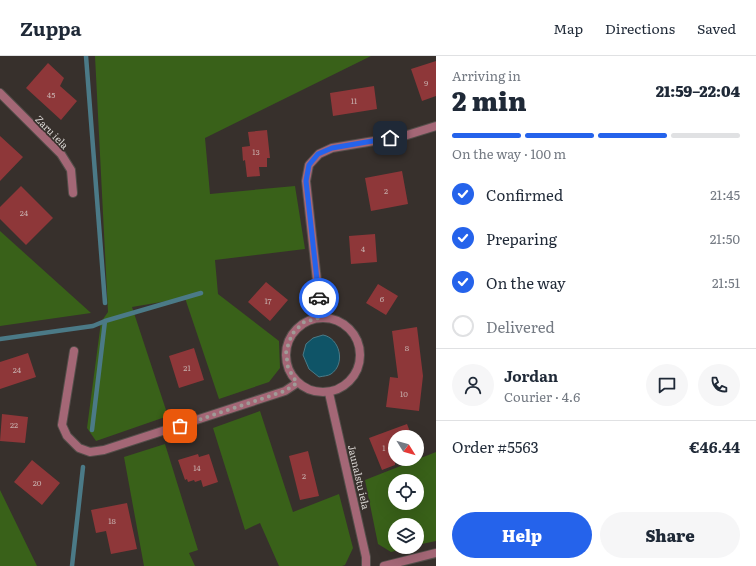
<!DOCTYPE html>
<html lang="en">
<head>
<meta charset="utf-8">
<style>
	body { margin:0; font-family:Literata,serif; background:#f6f6f7; color:#1f2937; height:100vh; display:flex; flex-direction:column; font-size:15px; white-space:nowrap }
	* { box-sizing:border-box; margin:0 }
	p { font-size:13px; color:#747a83 }
	.icon { flex:none; width:22px; height:22px; fill:none; stroke:currentColor; stroke-width:2; stroke-linecap:round; stroke-linejoin:round }
	.map { position:relative; flex:1; overflow:hidden }
	.drawer { display:flex; flex-direction:column; background:#fff; width:320px }
	.drawer>* { flex:none }
	.needle { width:26px; rotate:127deg }
	.buttons { position:absolute; left:388px; top:374px; display:grid; gap:8px }
	.buttons a { display:grid; place-items:center; width:36px; height:36px; border-radius:50%; background:#fff; box-shadow:0 4px 16px #0002; font-size:20px }
	.pin { position:absolute; display:grid; place-items:center; width:34px; height:34px; color:#fff; margin:-17px; border-radius:8px; box-shadow:0 2px 6px #0006 }
	.courier { position:absolute; display:grid; place-items:center; width:40px; height:40px; margin:-20px; border:3px solid #2563eb; border-radius:50%; background:#fff; color:#222; box-shadow:0 1px 5px #0007 }
	.summary em { font-style:normal; font-weight:800 }
	.summary div { display:flex; flex-direction:column-reverse }
	.summary { display:flex; align-items:center; justify-content:space-between; height:68px; padding:0 16px }
	h1 { font-size:26px; font-weight:800; line-height:30px }
	.bar { display:grid; grid-template-columns:repeat(4,1fr); gap:6px 4px; align-content:center; height:48px; padding:0 16px }
	.bar i { height:5px; border-radius:3px; background:#e0e1e3 }
	.bar .current { background:#2563eb }
	.bar p { grid-column:span 4 }
	.line { display:flex; align-items:center; gap:10px; padding:0 16px; border-top:1px solid #e0e1e3 }
	.line div { flex:1 }
	.round { display:grid; place-items:center; flex:none; width:42px; height:42px; border-radius:21px; background:#f6f6f7 }
	ol { padding:0 16px; list-style:none }
	li { display:flex; align-items:center; gap:12px; height:44px }
	li p { margin-inline-start:auto }
	li .icon { padding:4px; border-radius:50%; background:#2563eb; color:#fff; stroke-width:4 }
	li:last-child { color:#747a83 }
	li i { width:22px; height:22px; border:2px solid #e0e1e3; border-radius:50% }
	.cta { display:flex; gap:8px; margin-top:auto; padding:8px 16px }
	.cta a { flex:1; height:46px; border-radius:24px; background:#2563eb; color:#fff; font-size:16px; font-weight:800; line-height:46px; text-align:center }
	.cta a+a { background:#f6f6f7; color:#1f2937 }
	header { display:flex; align-items:center; gap:24px; box-sizing:border-box; height:56px; padding:0 20px; background:#fff; border-bottom:1px solid #e0e1e3 }
	header strong { font-size:19px }
	nav { display:flex; gap:22px; margin-inline-start:auto; font-size:14px }
	main { display:flex; flex:1; min-height:0 }
	.map>svg:first-child { display:block }
	.green { fill:#396119; fill-rule:evenodd }
	.water { fill:#0f5467; stroke:#4b7a87 }
	.lines { fill:none; stroke-linecap:round; stroke-linejoin:round }
	.stream { stroke:#4b7a87; stroke-width:4.5 }
	.building { fill:#8e3739 }
	.street-casing { stroke:#544e4a; stroke-width:10 }
	.street { stroke:#a46776; stroke-width:8 }
	.done { stroke:#a09b97; stroke-width:4; stroke-dasharray:0 7.2 }
	.route { stroke:#2563eb; stroke-width:5 }
	.labels { text-anchor:middle; stroke-width:3.5; stroke-linejoin:round; paint-order:stroke }
	.number-label { font-size:8px; fill:#c6adab }
	.street-label { font-size:10px; fill:#d8d4d1; stroke:#37302c }
</style>
</head>
<body>
<header>
<strong>Zuppa</strong>
<nav><a>Map</a><a>Directions</a><a>Saved</a></nav>
</header>
<main>
<div class="map">
<svg width="436" height="510" viewBox="0 0 436 510">
	<rect width="100%" height="100%" fill="#37302c"/>
	<path class="green" d="M 95,0 L 371,0 L 205,82 L 210,138 L 295,130 L 305,193 L 215,204 L 218,238 L 279,285 L 280,312 L 269,326 L 219,343 L 185,242 L 132,251 L 168,360 L 96,385 L 87,372 L 101,266 L 108,256 Z
		M 0,175 L 91,257 L 0,270 Z
		M 260,355 L 293,456 L 339,438 L 353,492 L 345,509 L 342,510 L 279,510 L 260,467 L 245,474 L 213,372 Z
		M 165,388 L 198,494 L 189,497 L 195,510 L 144,510 L 124,401 Z
		M 436,396 L 436,485 L 417,489 L 417,469 L 395,469 L 395,491 L 411,491 L 391,496 L 378,488 L 365,424 ZM 395,425 L 417,425 L 417,447 L 395,447 Z
		M 0,434 L 37,510 L 0,510 Z"/>
	<path class="water" d="M 323,279 C 340,282 346,308 331,318 C 328,320 323,320 319,321 L 309,313 L 303,299 L 306,288 L 313,282 Z"/>
	<g class="lines">
		<path class="stream" d="M 86,0 L 105,247
			M 0,283 L 93,270 L 105,265 L 201,237
			M 92,374 L 105,265
			M 72,510 L 83,411"/>
	</g>
	<path class="building" d="M 436,5 L 436,40 L 422,45 L 411,13 Z
		M 48,7 L 64,22 L 60,30 L 77,45 L 61,64 L 26,32 Z
		M 374,30 L 377,53 L 333,60 L 330,37 Z
		M 267,74 L 270,102 L 267,102 L 267,111 L 259,111 L 260,120 L 247,121 L 245,104 L 243,105 L 242,91 L 250,90 L 248,76 Z
		M 0,80 L 23,101 L 0,125 Z
		M 402,115 L 408,148 L 371,155 L 365,122 Z
		M 21,130 L 53,162 L 26,189 L 0,163 L 0,151 Z
		M 375,178 L 377,206 L 351,208 L 349,180 Z
		M 266,226 L 288,244 L 270,265 L 248,246 Z
		M 378,228 L 398,240 L 386,259 L 366,247 Z
		M 417,271 L 423,320 L 419,355 L 386,351 L 390,321 L 398,322 L 392,275 Z
		M 194,292 L 204,324 L 179,332 L 169,300 Z
		M 28,297 L 36,321 L 0,333 L 0,306 Z
		M 2,358 L 28,361 L 25,387 L 0,385 Z
		M 407,368 L 412,381 L 395,381 L 395,409 L 382,414 L 369,382 Z
		M 308,395 L 319,440 L 300,444 L 289,400 Z
		M 198,398 L 199,401 L 209,398 L 218,426 L 203,431 L 201,424 L 195,426 L 194,424 L 188,426 L 187,423 L 185,424 L 178,404 Z
		M 32,404 L 60,427 L 42,449 L 14,426 Z
		M 127,447 L 137,493 L 111,498 L 106,475 L 96,477 L 91,454 Z"/>
	<g class="lines">
		<g class="street-casing">
			<path id="street" d="M 0,37 L 61,98 L 71,114 L 73,137
				M 321,261 L 306,125 L 309,109 L 319,98 L 332,92 L 404,80 L 436,70
				M286 299a37 37 0 1 1 74 0a37 37 0 1 1-74 0Z
				M 74,295 L 62,369 L 67,380 L 79,392 L 90,396 L 104,394 L 285,335 L 297,327
				M 329,337 L 366,501 L 366,510
				M 384,510 L 436,497"/>
		</g>
		<use href="#street" class="street"/>
	</g>
	<g class="lines">
		<path class="done" d="M 180,370 L 285,335 L 297,327 L 288,312 L 286,295 L 292,278 L 304,266 L 322,261 L 319,242"/>
		<path class="route" d="M 319,242 L 306,125 L 309,109 L 318,98 L 332,92 L 390,82"/>
	</g>
	<g class="labels">
		<g class="number-label">
			<text x="426" y="30">9</text>
			<text x="51" y="42">45</text>
			<text x="354" y="48">11</text>
			<text x="256" y="99">13</text>
			<text x="386" y="138">2</text>
			<text x="24" y="160">24</text>
			<text x="363" y="196">4</text>
			<text x="382" y="246">6</text>
			<text x="268" y="248">17</text>
			<text x="407" y="295">8</text>
			<text x="187" y="315">21</text>
			<text x="17" y="317">24</text>
			<text x="404" y="341">10</text>
			<text x="14" y="372">22</text>
			<text x="384" y="395">1</text>
			<text x="197" y="415">14</text>
			<text x="304" y="423">2</text>
			<text x="37" y="430">20</text>
			<text x="112" y="468">18</text>
		</g>
		<g class="street-label">
			<text transform="translate(52 76) rotate(46)" y="4">Zaru iela</text>
			<text transform="translate(359 421) rotate(77)" y="4">Jaunalstu iela</text>
		</g>
	</g>
</svg>
<div class="buttons">
<a><svg class="needle" viewBox="-14 -14 28 28"><path d="M0-13l5 13h-10z" fill="#e53935"/><path d="M0 13l5-13h-10z" fill="#747a83"/></svg></a>
<a><svg class="icon" aria-label="locate" viewBox="0 0 24 24"><circle cx="12" cy="12" r="6"/><path d="M12 2v4M12 18v4M2 12h4M18 12h4"/></svg></a>
<a><svg class="icon" aria-label="layers" viewBox="0 0 24 24"><path d="M12 4l9 5-9 5-9-5zM3 14l9 5 9-5"/></svg></a>
</div>
<div class="pin" style="left:180px;top:370px;background:#ea580c"><svg class="icon" aria-label="bag" viewBox="0 0 24 24"><path d="M5 8h14l-1 12H6zM9 8a3 3 0 0 1 6 0"/></svg></div>
<div class="pin" style="left:390px;top:82px;background:#1f2937"><svg class="icon" aria-label="home" viewBox="0 0 24 24"><path d="M3 11l9-7 9 7M6 9v11h12V9"/></svg></div>
<div class="courier" style="left:319px;top:242px"><svg class="icon" aria-label="car" viewBox="0 0 24 24"><path d="M5 17H2v-5l4-1 3-4h7l3 4 3 1v5h-3M9 17h6M6 11h13"/><circle cx="7" cy="17" r="2"/><circle cx="17" cy="17" r="2"/></svg></div>
</div>
<section class="drawer">
<div class="summary"><div><h1>2 min</h1><p>Arriving in</p></div><em>21:59–22:04</em></div>
<div class="bar"><i class="current"></i><i class="current"></i><i class="current"></i><i></i><p>On the way · 100 m</p></div>
<ol>
<li><svg class="icon" aria-label="check" viewBox="0 0 24 24"><path d="M5 12l5 5 9-10"/></svg>Confirmed<p>21:45</p></li>
<li><svg class="icon" aria-label="check" viewBox="0 0 24 24"><path d="M5 12l5 5 9-10"/></svg>Preparing<p>21:50</p></li>
<li><svg class="icon" aria-label="check" viewBox="0 0 24 24"><path d="M5 12l5 5 9-10"/></svg>On the way<p>21:51</p></li>
<li><i></i>Delivered</li>
</ol>
<div class="line" style="height:72px"><a class="round"><svg class="icon" aria-label="person" viewBox="0 0 24 24"><circle cx="12" cy="8" r="4"/><path d="M4 21q1-7 8-7t8 7"/></svg></a><div><b>Jordan</b><p>Courier · 4.6</p></div><a class="round"><svg class="icon" aria-label="chat" viewBox="0 0 24 24"><path d="M4 5h16v11H9l-5 4z"/></svg></a><a class="round"><svg class="icon" aria-label="phone" viewBox="0 0 24 24"><path d="M5 4h4l2 5-3 2q2 4 5 5l2-3 5 2v4C11 20 4 13 5 4z"/></svg></a></div>
<div class="line" style="height:52px"><div>Order #5563</div><b>€46.44</b></div>
<div class="cta"><a>Help</a><a>Share</a></div>
</section>
</main>
</body>
</html>
